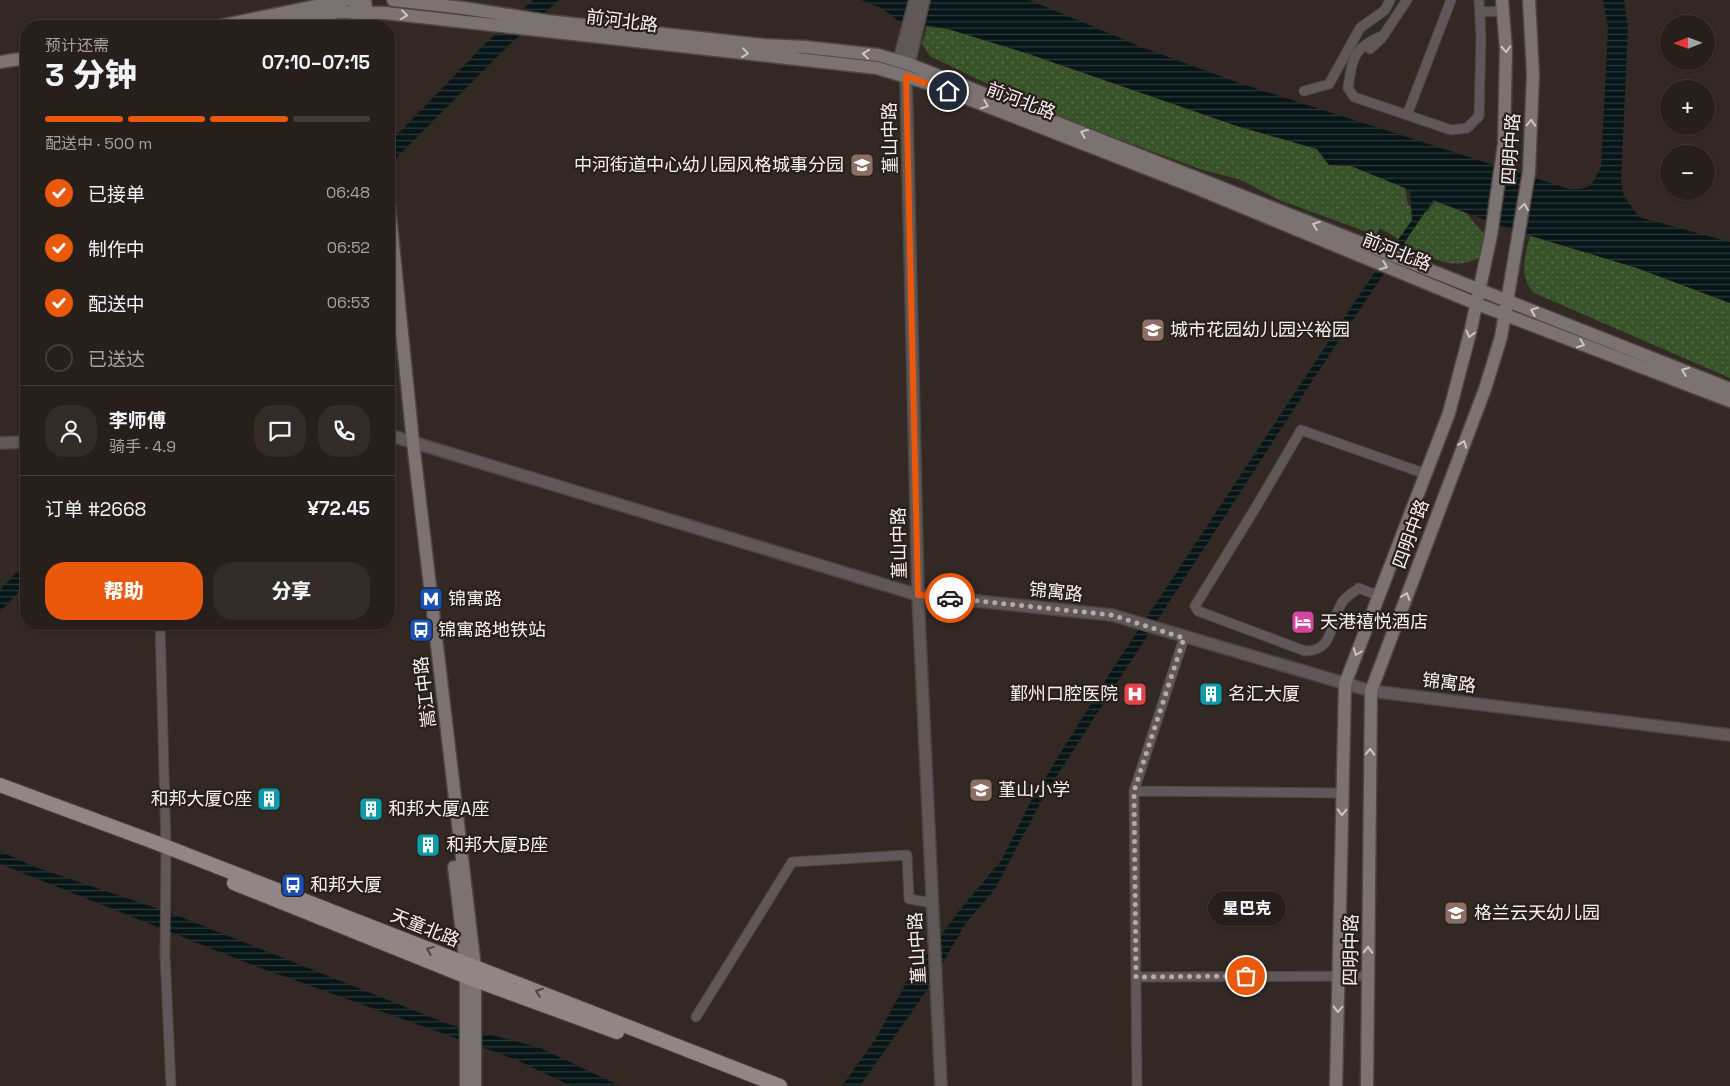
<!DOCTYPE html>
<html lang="zh">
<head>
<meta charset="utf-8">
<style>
	body { margin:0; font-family:"Space Grotesk","Noto Sans SC",sans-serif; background:#322c29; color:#f1f3f6; height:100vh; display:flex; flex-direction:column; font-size:19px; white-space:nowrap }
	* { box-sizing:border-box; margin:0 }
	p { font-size:16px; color:#a4a2a3 }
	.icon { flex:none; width:28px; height:28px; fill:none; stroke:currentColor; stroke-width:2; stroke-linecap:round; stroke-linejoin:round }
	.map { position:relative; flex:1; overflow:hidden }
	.details { position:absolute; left:20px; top:20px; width:375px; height:610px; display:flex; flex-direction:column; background:#261f1c; border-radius:20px; box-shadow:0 1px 4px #0004,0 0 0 1px #423d3b }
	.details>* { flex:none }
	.needle { width:32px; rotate:269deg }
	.fabs { position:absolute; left:1660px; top:15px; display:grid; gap:10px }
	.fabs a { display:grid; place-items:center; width:55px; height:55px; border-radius:50%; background:#261f1c; box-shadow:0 1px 4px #0004,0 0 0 1px #423d3b; font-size:25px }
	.pin { position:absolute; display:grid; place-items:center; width:42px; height:42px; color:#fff; margin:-21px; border:2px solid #fff; border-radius:50%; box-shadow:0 1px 5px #0007 }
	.courier { position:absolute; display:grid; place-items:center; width:50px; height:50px; margin:-25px; border:4px solid #ea580c; border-radius:50%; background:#fff; color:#222; box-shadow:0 1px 6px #0007 }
	.bubble { position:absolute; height:35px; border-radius:18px; background:#261f1c; box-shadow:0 1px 4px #0004,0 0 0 1px #423d3b; font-size:16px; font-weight:800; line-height:35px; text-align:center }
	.headline em { font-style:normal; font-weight:800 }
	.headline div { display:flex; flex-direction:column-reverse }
	.headline { display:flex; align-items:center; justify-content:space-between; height:85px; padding:0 25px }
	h1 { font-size:32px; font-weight:800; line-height:38px }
	.bar { display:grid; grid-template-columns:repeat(4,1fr); gap:8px 5px; align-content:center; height:60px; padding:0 25px }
	.bar i { height:6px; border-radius:4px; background:#423d3b }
	.bar .current { background:#ea580c }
	.bar p { grid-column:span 4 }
	.line { display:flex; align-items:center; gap:12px; padding:0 25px; border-top:1px solid #423d3b }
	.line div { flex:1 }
	.round { display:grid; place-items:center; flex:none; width:52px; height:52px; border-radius:20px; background:#322c29 }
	ol { padding:0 25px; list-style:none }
	li { display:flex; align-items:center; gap:15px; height:55px }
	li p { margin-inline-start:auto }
	li .icon { padding:5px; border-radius:50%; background:#ea580c; color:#fff; stroke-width:4 }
	li:last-child { color:#a4a2a3 }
	li i { width:28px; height:28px; border:2px solid #423d3b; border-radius:50% }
	.action { display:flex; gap:10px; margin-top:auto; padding:10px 25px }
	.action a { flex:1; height:58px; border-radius:20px; background:#ea580c; color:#fff; font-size:20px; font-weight:800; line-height:58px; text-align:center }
	.action a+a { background:#322c29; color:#f1f3f6 }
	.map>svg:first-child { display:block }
	.park { fill:url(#park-dots) }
	.water { fill:url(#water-rules) }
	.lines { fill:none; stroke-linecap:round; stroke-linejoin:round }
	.minor-casing { stroke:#4e4541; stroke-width:11 }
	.tertiary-casing { stroke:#4e4541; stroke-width:14 }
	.secondary-casing { stroke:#4e4541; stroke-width:15 }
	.primary-casing { stroke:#4e4541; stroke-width:16 }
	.minor { stroke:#5e5958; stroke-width:9 }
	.tertiary { stroke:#5e5958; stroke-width:11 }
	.secondary { stroke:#7b7372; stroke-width:12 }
	.primary { stroke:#918685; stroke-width:14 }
	.oneway { stroke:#ccc5c3 }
	.oneway2 { stroke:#4d4341 }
	.done { stroke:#b3aba8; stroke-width:5; stroke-dasharray:0 9 }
	.route { stroke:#ea580c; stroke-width:6 }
	.labels { text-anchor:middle; stroke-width:4.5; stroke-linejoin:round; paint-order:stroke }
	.street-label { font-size:18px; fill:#f8f1ef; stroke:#281f1c }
	.poi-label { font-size:18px; fill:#f8f1ef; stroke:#281f1c; text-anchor:start }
</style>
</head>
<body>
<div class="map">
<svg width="1730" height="1086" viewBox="0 0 1730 1086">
	<defs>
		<pattern id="park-dots" width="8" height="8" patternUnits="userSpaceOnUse" patternTransform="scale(1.25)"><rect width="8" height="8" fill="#38532a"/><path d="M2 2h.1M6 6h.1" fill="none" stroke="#566c49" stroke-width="1.8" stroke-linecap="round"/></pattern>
		<pattern id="water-rules" width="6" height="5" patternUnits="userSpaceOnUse" patternTransform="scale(1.25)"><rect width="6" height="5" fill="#081516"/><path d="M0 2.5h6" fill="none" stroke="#2d3838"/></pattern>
	</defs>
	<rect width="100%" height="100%" fill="#322925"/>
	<path class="park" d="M 927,27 L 948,29 L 1029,54 L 1237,126 L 1317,149 L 1329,165 L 1351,166 L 1405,188 L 1408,205 L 1427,212 L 1435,201 L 1466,213 L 1484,234 L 1480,257 C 1446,278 1409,244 1380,228 L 1375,237 L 1362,230 L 1279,200 L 1241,180 L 1200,169 L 1043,111 L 930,56 L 922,44 Z
		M 1530,236 L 1637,268 L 1730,303 L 1730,378 L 1534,293 C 1518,276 1525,256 1530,236 Z"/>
	<path class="water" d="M 533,0 L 559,0 L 508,46 L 389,165 L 389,143 L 487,42 Z
		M 861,0 L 1029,0 L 1144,48 L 1242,84 L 1569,189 C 1591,190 1592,186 1601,166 L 1608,28 L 1603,0 L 1624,0 L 1628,29 L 1621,181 L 1624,196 L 1639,217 L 1730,242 L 1730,303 L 1637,268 L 1509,229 L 1433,200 L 1320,369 L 1045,794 L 995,889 L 966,923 L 927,990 L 860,1086 L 842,1086 L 875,1040 L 910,976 L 963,906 L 1001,861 L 1031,801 L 1110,673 L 1366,285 L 1412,220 L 1410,190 L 1351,166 L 1329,165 L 1317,149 L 1237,126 L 1029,54 L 948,29 L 897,20 L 883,9 Z
		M 26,562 L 26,584 L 0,612 L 0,590 Z
		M 0,851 L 35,867 L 176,915 L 448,1024 L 538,1047 L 620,1086 L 571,1086 L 517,1060 L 255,966 L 0,864 Z"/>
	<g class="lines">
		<g class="minor-casing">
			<path id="minor" d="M 1481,12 L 1503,11
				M 1384,35 C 1353,48 1353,56 1348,88 L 1354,97 L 1451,130 L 1467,128 L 1479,116 L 1481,38 L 1479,0
				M 1370,49 L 1381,39 L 1407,0
				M 1304,91 L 1329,84 L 1360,28 L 1385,10 L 1390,0
				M 1407,115 L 1451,0
				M 1379,596 L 1359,588 C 1354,592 1347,596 1343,601 C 1329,620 1336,651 1305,651 L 1198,611 L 1195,606 L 1256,507 L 1301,430 L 1426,474
				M 160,624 L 166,847 L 165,955 L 171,1086
				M 1134,791 L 1343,793
				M 1136,977 L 1368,976
				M 696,1017 L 792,862 L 907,855 L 909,899 L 933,903
				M 1137,1086 L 1134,791 L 1184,638"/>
		</g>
		<g class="tertiary-casing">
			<path id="tertiary" d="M 924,0 L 906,76 L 918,595 L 941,1086
				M 897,68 L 915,0
				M 389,435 L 918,595 L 1112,615 L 1371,691 L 1730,735
				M 0,443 L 26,442"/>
		</g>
		<g class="secondary-casing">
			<path id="secondary" d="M 354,0 L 357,26
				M 365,0 L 368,26
				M 393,0 L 464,8 L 547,21 L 763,45 L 805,47 L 878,55 L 909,64 L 1730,389
				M 219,26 L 345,0
				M 258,26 L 338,12 L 385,13 L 877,68 L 930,84 L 1189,185 L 1477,304 L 1730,401
				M 0,62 L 26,58
				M 389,205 L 413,442 L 475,968 L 475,1086
				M 454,867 L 466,965 L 466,1086
				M 1336,1086 L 1345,684 L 1449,413 L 1471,329 L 1491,235 L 1504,144 L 1506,50 L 1502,0
				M 1367,1086 L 1371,691 L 1485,389 L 1501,337 L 1529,172 L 1533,75 L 1529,0"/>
		</g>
		<g class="primary-casing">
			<path id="primary" d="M 0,785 L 154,842 L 780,1086
				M 234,883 L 475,980 L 617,1032"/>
		</g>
		<use href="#minor" class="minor"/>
		<use href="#tertiary" class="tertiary"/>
		<use href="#secondary" class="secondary"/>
		<use href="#primary" class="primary"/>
	</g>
	<defs><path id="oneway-chevron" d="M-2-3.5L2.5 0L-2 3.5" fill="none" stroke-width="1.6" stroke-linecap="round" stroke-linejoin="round" transform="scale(1.25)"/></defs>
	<g class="oneway">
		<use href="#oneway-chevron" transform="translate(404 15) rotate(6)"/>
		<use href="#oneway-chevron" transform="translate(1506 49) rotate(87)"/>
		<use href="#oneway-chevron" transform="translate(745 53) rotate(7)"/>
		<use href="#oneway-chevron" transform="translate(866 54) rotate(-174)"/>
		<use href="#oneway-chevron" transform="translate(985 105) rotate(21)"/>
		<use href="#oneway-chevron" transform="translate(1531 123) rotate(-88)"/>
		<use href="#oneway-chevron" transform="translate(1084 133) rotate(-158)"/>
		<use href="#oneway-chevron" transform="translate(1524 207) rotate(-82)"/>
		<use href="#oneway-chevron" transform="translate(1316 225) rotate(-159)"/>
		<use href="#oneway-chevron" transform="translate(1384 266) rotate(22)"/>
		<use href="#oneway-chevron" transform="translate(1534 311) rotate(-159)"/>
		<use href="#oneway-chevron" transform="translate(1470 334) rotate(105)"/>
		<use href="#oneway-chevron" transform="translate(1581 344) rotate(21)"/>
		<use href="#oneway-chevron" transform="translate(1685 371) rotate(-158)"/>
		<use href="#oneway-chevron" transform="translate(1463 444) rotate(-70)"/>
		<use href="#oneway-chevron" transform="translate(1406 596) rotate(-70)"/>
		<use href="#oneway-chevron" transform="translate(1357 652) rotate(111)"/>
		<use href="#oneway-chevron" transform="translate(1370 752) rotate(-89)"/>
		<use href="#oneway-chevron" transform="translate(1342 812) rotate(91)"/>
		<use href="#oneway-chevron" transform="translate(1368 950) rotate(-89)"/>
		<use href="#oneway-chevron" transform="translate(1338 1009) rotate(91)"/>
	</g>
	<g class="oneway2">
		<use href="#oneway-chevron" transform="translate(430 950) rotate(-158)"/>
		<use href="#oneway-chevron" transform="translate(539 992) rotate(-160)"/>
	</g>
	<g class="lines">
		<path class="done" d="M 950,598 L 1112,615 L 1184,638 L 1134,791 L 1136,977 L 1246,976"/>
		<path class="route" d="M 948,91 L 906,76 L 918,595 L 950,598"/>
	</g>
	<defs>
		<g id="school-square" transform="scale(1.25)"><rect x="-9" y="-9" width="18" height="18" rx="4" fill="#8d6e63" stroke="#281f1c"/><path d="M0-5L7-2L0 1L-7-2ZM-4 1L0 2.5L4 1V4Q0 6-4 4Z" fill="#fff"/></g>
		<g id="metro-square" transform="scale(1.25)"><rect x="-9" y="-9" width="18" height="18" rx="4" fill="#1a4fb4" stroke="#281f1c"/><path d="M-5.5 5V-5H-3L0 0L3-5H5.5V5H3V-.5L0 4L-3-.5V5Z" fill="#fff"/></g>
		<g id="hotel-square" transform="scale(1.25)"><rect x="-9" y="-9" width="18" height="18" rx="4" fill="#d1479c" stroke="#281f1c"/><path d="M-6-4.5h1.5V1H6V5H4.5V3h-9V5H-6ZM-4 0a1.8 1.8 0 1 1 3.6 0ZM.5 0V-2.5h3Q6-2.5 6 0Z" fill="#fff"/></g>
		<g id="bus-square" transform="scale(1.25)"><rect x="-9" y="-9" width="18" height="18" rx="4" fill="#1a4fb4" stroke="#281f1c"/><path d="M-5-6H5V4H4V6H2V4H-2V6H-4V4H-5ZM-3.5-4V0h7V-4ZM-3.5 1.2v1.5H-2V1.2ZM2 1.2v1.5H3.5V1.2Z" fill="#fff"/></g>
		<g id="hospital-square" transform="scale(1.25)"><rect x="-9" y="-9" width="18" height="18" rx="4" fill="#e0444e" stroke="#281f1c"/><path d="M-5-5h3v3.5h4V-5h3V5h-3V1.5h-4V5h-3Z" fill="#fff"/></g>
		<g id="building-square" transform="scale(1.25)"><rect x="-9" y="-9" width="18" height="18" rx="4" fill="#0f9aa8" stroke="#281f1c"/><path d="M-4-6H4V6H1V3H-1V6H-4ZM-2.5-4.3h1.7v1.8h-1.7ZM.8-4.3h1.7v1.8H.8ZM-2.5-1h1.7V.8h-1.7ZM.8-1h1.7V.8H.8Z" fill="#fff"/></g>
	</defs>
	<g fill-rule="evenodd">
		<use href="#school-square" x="862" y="165"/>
		<use href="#school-square" x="1153" y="330"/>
		<use href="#metro-square" x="431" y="599"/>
		<use href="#hotel-square" x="1303" y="622"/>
		<use href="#bus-square" x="421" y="630"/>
		<use href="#hospital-square" x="1135" y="694"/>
		<use href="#building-square" x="1211" y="694"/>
		<use href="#school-square" x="981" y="790"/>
		<use href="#building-square" x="269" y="799"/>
		<use href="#building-square" x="371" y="809"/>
		<use href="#building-square" x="428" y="845"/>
		<use href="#bus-square" x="293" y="885"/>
		<use href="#school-square" x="1456" y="913"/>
	</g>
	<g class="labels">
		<g class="street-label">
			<text transform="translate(622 21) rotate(7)" y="6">前河北路</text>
			<text transform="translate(1021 101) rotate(21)" y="6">前河北路</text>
			<text transform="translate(890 138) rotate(-91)" y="6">堇山中路</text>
			<text transform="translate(1511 149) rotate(-86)" y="6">四明中路</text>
			<text transform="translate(1397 252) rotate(22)" y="6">前河北路</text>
			<text transform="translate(1411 534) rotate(-70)" y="6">四明中路</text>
			<text transform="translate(899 543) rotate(-91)" y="6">堇山中路</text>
			<text transform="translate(1056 592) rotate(6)" y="6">锦寓路</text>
			<text transform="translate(1449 683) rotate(7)" y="6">锦寓路</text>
			<text transform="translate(425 692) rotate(-97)" y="6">嵩江中路</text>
			<text transform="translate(425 928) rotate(22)" y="6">天童北路</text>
			<text transform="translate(917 948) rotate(-93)" y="6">堇山中路</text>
			<text transform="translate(1351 950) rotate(-89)" y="6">四明中路</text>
		</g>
		<g class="poi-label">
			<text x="844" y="171" text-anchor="end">中河街道中心幼儿园风格城事分园</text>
			<text x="1170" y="336">城市花园幼儿园兴裕园</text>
			<text x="448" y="605">锦寓路</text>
			<text x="1320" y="628">天港禧悦酒店</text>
			<text x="438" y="636">锦寓路地铁站</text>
			<text x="1118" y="700" text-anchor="end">鄞州口腔医院</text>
			<text x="1228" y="700">名汇大厦</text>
			<text x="998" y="796">堇山小学</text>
			<text x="252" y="805" text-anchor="end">和邦大厦C座</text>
			<text x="388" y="815">和邦大厦A座</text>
			<text x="446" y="851">和邦大厦B座</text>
			<text x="310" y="891">和邦大厦</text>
			<text x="1474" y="919">格兰云天幼儿园</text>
		</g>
	</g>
</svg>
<div class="fabs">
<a><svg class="needle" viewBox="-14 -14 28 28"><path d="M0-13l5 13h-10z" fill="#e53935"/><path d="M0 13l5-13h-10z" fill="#a4a2a3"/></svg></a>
<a>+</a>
<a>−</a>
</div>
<div class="pin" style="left:1246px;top:976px;background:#ea580c"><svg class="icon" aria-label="bag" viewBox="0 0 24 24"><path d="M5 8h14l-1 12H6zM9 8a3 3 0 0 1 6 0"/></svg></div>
<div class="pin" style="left:948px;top:91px;background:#1f2937"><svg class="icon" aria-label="home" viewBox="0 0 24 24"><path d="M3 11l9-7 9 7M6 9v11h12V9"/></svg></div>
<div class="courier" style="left:950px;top:598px"><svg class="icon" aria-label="car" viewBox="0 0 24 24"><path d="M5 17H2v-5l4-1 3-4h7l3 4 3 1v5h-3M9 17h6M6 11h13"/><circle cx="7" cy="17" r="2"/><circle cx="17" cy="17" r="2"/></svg></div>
<div class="bubble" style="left:1208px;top:891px;width:78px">星巴克</div>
<section class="details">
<div class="headline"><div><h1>3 分钟</h1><p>预计还需</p></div><em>07:10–07:15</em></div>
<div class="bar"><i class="current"></i><i class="current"></i><i class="current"></i><i></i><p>配送中 · 500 m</p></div>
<ol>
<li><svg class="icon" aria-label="check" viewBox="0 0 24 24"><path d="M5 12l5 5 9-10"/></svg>已接单<p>06:48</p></li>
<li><svg class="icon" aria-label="check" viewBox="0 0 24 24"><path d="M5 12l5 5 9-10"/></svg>制作中<p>06:52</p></li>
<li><svg class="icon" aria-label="check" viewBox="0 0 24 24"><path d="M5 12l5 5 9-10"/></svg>配送中<p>06:53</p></li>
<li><i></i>已送达</li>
</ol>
<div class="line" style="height:90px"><a class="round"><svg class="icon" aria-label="person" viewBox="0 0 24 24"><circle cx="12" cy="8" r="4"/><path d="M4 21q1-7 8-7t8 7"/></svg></a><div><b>李师傅</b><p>骑手 · 4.9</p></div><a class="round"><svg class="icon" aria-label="chat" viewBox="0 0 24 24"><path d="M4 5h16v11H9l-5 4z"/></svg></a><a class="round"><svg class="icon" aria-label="phone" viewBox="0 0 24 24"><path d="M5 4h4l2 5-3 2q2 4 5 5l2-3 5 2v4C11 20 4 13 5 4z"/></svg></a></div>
<div class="line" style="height:65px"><div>订单 #2668</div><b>¥72.45</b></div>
<div class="action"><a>帮助</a><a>分享</a></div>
</section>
</div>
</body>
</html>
